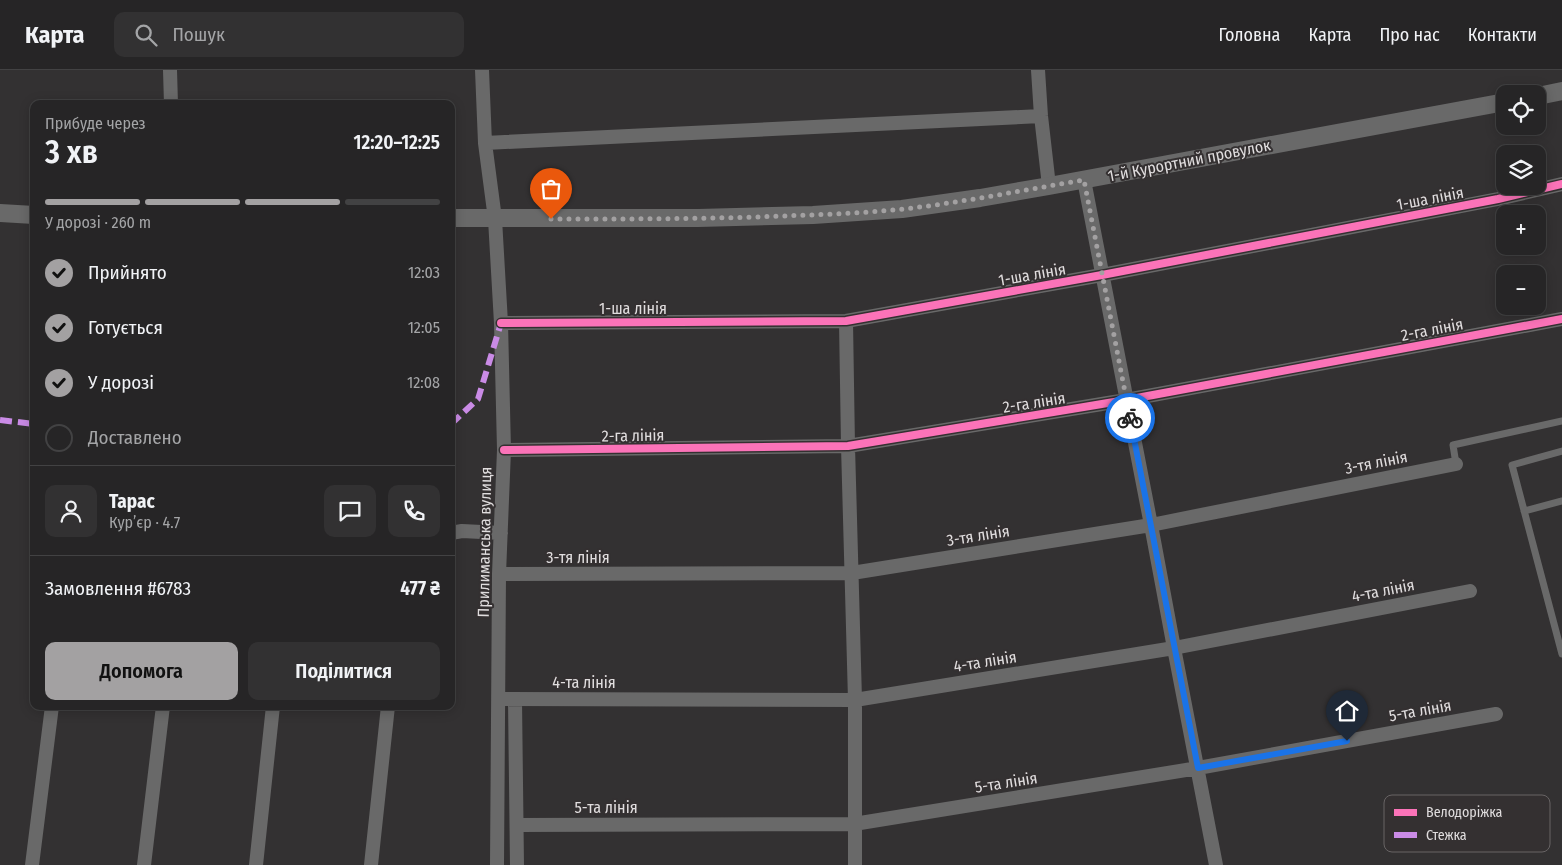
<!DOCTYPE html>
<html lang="uk">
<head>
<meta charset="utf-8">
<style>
	body { margin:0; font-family:"Fira Sans Condensed",sans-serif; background:#323132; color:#f1f3f6; height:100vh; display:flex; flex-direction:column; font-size:19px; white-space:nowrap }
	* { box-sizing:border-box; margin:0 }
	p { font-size:16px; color:#a4a5a7 }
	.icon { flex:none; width:28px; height:28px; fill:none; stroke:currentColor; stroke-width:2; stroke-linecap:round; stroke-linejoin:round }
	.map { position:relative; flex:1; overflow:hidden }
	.panel { position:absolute; left:30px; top:30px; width:425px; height:610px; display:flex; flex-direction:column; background:#262526; border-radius:10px; box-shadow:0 2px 12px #0003,0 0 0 1px #424243 }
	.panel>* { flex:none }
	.tools { position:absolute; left:1496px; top:15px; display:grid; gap:10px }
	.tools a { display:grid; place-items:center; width:50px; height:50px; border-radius:10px; background:#262526; box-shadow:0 2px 12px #0003,0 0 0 1px #424243; font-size:25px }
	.pin { position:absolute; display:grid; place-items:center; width:42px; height:42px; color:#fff; margin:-51px -21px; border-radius:50% 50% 50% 0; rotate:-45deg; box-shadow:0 0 5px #0007 }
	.pin .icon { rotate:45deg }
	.courier { position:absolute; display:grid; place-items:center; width:50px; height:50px; margin:-25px; border:4px solid #1a73e8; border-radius:50%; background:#fff; color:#222; box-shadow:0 1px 6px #0007 }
	.headline em { font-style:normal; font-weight:600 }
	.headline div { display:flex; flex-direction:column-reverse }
	.headline { display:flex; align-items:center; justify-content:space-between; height:85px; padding:0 15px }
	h1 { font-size:32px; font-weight:600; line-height:38px }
	.bar { display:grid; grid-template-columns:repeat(4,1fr); gap:8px 5px; align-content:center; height:60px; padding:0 15px }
	.bar i { height:6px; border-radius:4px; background:#424243 }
	.bar .current { background:#a3a1a2 }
	.bar p { grid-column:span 4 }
	.line { display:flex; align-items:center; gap:12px; padding:0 15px; border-top:1px solid #424243 }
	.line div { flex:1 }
	.round { display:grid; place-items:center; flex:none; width:52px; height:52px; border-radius:10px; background:#323132 }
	ol { padding:0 15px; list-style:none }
	li { display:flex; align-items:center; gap:15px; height:55px }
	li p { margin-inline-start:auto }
	li .icon { padding:5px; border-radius:50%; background:#a3a1a2; color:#111; stroke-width:4 }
	li:last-child { color:#a4a5a7 }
	li i { width:28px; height:28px; border:2px solid #424243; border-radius:50% }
	.cta { display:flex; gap:10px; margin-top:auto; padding:10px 15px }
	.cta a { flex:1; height:58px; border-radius:10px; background:#a3a1a2; color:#111; font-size:20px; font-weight:600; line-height:58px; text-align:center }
	.cta a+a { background:#323132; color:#f1f3f6 }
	header { display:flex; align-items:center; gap:30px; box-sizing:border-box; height:70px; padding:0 25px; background:#262526; border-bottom:1px solid #424243 }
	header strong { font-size:24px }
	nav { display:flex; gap:28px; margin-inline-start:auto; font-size:18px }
	.search { width:350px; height:45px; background:#323132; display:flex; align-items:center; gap:12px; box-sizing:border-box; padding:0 18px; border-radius:10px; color:#a4a5a7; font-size:19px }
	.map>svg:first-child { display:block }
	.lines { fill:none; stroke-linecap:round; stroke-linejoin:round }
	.service { stroke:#696969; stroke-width:7 }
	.minor { stroke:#696969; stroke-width:14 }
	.tertiary { stroke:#696969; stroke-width:18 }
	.quiet { stroke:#ca8be6; stroke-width:6; stroke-dasharray:12 6; stroke-linecap:butt }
	.cycleway-casing { stroke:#343031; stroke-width:11 }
	.cycleway { stroke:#fb73b8; stroke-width:8 }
	.done { stroke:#a3a1a2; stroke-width:5; stroke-dasharray:0 9 }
	.route { stroke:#1a73e8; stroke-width:6 }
	.labels { text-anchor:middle; stroke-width:4; stroke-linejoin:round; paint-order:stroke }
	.street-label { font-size:16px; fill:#e0ddde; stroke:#343031 }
	.key { fill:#343031; stroke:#686465; stroke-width:1 }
	.key-label { font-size:14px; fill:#e0ddde }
</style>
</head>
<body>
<header>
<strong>Карта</strong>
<div class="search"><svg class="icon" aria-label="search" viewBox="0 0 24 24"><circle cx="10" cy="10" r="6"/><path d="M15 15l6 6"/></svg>Пошук</div>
<nav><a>Головна</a><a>Карта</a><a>Про нас</a><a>Контакти</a></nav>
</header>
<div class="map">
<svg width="1562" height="795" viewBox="0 0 1562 795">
	<rect width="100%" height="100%" fill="#333132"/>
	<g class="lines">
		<path class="service" d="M 1562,381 L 1512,395 L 1562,584
			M 1456,394 L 1453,375 L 1562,351
			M 1524,441 L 1562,431"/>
		<path class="minor" d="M 170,0 L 171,34
			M 482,0 L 485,73 L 495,149 L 501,253 L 504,380 L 499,504 L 497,795
			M 1038,0 L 1041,46 L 1049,116
			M 485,73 L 1041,46
			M 1084,110 L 1151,455 L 1174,578 L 1216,795
			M 846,251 L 848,376 L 855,630 L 855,795
			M 501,253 L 846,251 L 1102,205 L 1498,129 L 1562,114
			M 504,380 L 848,376 L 1126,330 L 1562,249
			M 451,463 L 462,461 L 501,463
			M 499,504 L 852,503 L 1151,455 L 1456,394
			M 499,629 L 855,630 L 1174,578 L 1470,521
			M 515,630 L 517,795
			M 517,755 L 854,754 L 1198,698 L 1496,644
			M 32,795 L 52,636
			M 144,795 L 163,636
			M 256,795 L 273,636
			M 371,795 L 388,636"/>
		<path class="tertiary" d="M 1538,26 L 1562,21
			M 0,143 L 34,145
			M 451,148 L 698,148 L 813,145 L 902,139 L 980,128 L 1049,116 L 1505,32"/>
		<path class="quiet" d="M 0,350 L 34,354
			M 451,354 L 478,329 L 501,253"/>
		<g class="cycleway-casing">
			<path id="cycleway" d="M 501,253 L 846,251 L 1102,205 L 1498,129 L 1562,114
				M 504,380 L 848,376 L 1126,330 L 1562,249"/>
		</g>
		<use href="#cycleway" class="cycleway"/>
	</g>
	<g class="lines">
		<path class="done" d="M 551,149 C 619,149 687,149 756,147 C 805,145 855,144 904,139 C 964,132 1024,120 1084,110 L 1130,348"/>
		<path class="route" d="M 1130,348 L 1198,698 L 1347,671"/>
	</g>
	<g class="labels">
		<g class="street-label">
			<text transform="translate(1189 90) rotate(-11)" y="6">1-й Курортний провулок</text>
			<text transform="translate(1430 128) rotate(-11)" y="6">1-ша лінія</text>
			<text transform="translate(1032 204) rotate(-10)" y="6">1-ша лінія</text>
			<text x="633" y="244">1-ша лінія</text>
			<text transform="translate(1432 259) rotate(-11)" y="6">2-га лінія</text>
			<text transform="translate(1034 332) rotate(-9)" y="6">2-га лінія</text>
			<text transform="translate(633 365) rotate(-1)" y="6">2-га лінія</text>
			<text transform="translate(1376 392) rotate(-11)" y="6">3-тя лінія</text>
			<text transform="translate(978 465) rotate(-9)" y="6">3-тя лінія</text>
			<text transform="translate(484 472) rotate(-89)" y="6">Прилиманська вулиця</text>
			<text x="578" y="493">3-тя лінія</text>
			<text transform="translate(1383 520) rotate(-11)" y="6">4-та лінія</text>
			<text transform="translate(985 591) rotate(-9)" y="6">4-та лінія</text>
			<text x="584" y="618">4-та лінія</text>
			<text transform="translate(1420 640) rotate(-10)" y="6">5-та лінія</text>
			<text transform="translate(1006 712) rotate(-9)" y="6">5-та лінія</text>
			<text x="606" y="743">5-та лінія</text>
		</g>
	</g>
	<rect x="1384" y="725" width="166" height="57" rx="8" class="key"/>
	<rect x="1394" y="739" width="23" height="7" fill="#fb73b8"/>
	<rect x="1394" y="762" width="23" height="6" fill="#ca8be6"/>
	<g class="key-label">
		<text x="1426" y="747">Велодоріжка</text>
		<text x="1426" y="770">Стежка</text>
	</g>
</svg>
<div class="tools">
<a><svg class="icon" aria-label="locate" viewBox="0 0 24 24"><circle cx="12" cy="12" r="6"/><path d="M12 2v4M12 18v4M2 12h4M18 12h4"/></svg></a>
<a><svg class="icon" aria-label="layers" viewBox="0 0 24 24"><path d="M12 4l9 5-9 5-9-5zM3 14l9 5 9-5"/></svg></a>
<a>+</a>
<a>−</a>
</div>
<div class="pin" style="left:551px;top:149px;background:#ea580c"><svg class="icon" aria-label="bag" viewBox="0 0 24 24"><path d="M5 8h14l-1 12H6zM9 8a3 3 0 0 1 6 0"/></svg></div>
<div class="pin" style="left:1347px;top:671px;background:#1f2937"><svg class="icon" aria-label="home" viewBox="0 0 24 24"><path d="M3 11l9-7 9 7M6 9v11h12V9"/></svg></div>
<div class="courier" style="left:1130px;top:348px"><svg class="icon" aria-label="bike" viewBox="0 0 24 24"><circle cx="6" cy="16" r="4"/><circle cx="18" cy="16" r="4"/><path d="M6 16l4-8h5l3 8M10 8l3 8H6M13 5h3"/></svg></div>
<section class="panel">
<div class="headline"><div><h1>3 хв</h1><p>Прибуде через</p></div><em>12:20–12:25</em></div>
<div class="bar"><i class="current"></i><i class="current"></i><i class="current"></i><i></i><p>У дорозі · 260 m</p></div>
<ol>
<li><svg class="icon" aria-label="check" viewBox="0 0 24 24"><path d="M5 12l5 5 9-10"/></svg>Прийнято<p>12:03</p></li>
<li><svg class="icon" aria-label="check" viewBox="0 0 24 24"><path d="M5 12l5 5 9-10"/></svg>Готується<p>12:05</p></li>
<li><svg class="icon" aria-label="check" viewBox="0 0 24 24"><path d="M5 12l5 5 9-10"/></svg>У дорозі<p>12:08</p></li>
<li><i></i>Доставлено</li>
</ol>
<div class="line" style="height:90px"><a class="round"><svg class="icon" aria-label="person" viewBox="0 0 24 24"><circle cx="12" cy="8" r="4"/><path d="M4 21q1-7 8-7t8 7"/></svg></a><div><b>Тарас</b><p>Кур’єр · 4.7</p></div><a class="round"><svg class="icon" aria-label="chat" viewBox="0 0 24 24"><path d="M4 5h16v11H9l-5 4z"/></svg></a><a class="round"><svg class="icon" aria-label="phone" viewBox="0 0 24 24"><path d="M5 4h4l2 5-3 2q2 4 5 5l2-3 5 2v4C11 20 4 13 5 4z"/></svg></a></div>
<div class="line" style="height:65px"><div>Замовлення #6783</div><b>477 ₴</b></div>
<div class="cta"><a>Допомога</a><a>Поділитися</a></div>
</section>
</div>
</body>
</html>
